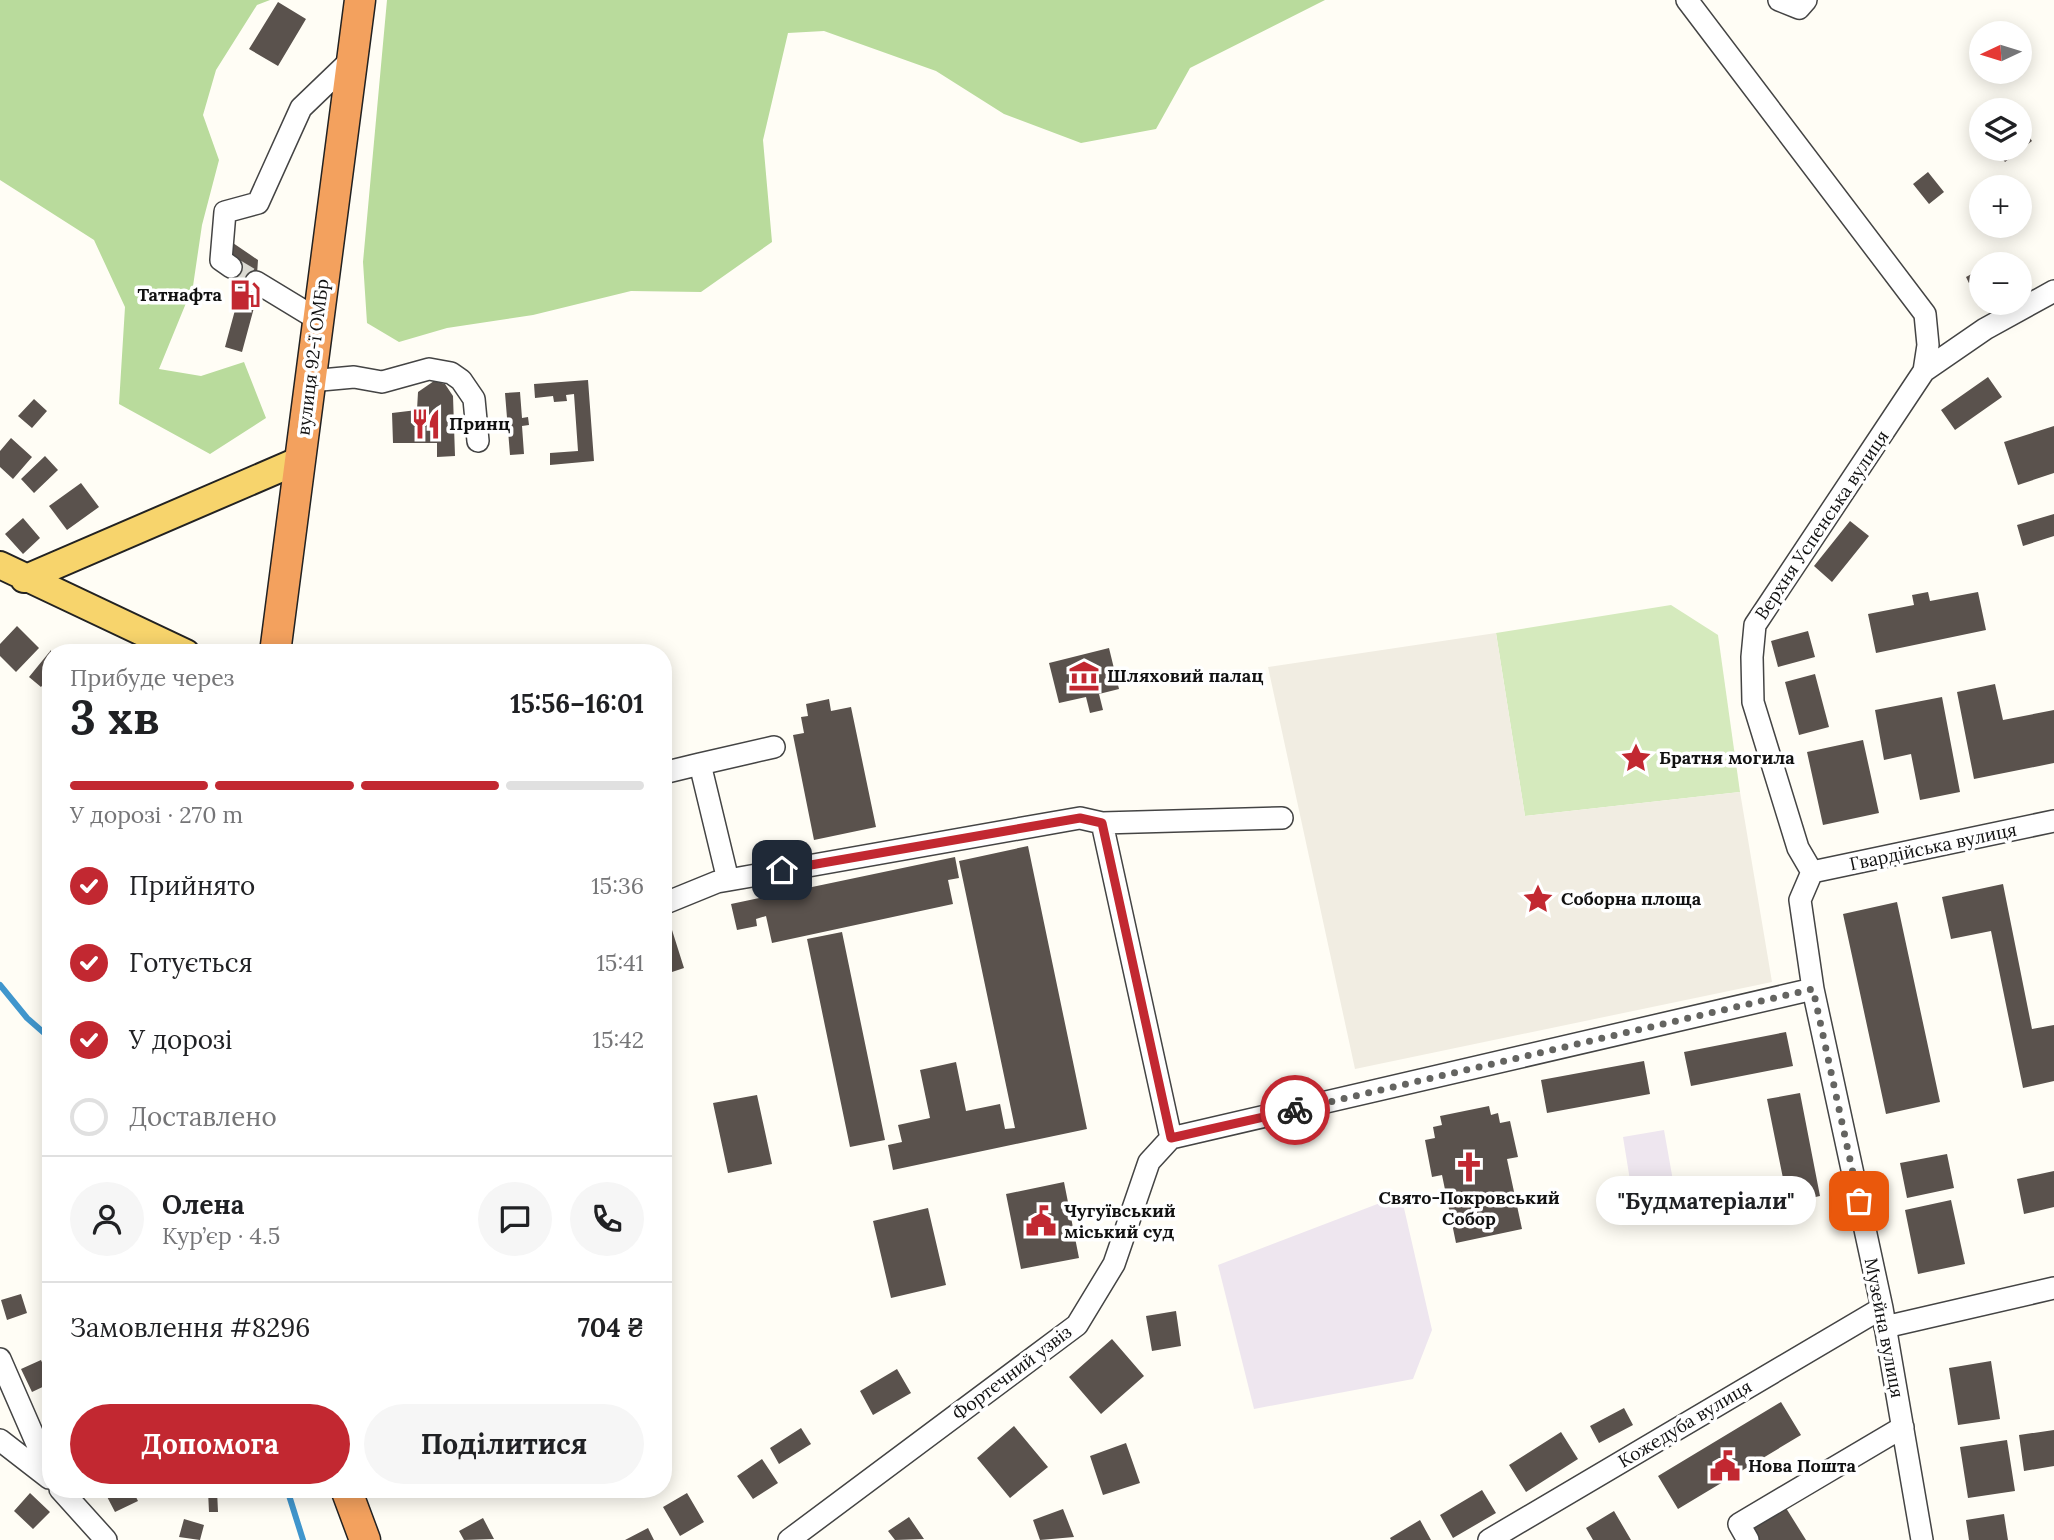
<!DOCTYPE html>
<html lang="uk">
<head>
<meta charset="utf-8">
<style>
	body { margin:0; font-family:Lora,serif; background:#f6f6f6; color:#202124; height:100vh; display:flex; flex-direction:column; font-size:26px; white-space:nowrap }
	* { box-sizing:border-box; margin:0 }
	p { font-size:23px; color:#757577 }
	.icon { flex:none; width:38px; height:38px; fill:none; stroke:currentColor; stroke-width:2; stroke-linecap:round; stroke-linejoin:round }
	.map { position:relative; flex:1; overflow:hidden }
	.sheet { position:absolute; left:42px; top:644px; width:630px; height:854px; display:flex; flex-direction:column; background:#fff; border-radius:28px; box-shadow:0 4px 18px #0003 }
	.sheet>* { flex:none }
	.needle { width:46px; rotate:266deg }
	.fabs { position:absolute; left:1969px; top:21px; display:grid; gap:14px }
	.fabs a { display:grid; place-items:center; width:63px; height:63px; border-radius:50%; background:#fff; box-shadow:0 4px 18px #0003; font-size:35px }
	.pin { position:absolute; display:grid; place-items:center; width:60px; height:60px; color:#fff; margin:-30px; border-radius:14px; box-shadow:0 4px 10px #0006 }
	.courier { position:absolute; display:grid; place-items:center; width:70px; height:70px; margin:-35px; border:5px solid #c22831; border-radius:50%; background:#fff; color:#222; box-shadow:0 2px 9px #0007 }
	.bubble { position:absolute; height:49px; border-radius:24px; background:#fff; box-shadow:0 4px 18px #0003; font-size:23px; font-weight:800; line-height:49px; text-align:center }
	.head em { font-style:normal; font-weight:800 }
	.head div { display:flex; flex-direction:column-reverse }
	.head { display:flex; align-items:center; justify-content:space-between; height:119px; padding:0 28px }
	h1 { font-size:46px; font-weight:800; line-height:52px }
	.bar { display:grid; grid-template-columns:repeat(4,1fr); gap:10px 7px; align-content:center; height:84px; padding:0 28px }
	.bar i { height:9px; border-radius:5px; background:#e0e0e0 }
	.bar .active { background:#c22831 }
	.bar p { grid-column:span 4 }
	.line { display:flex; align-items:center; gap:18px; padding:0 28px; border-top:2px solid #e0e0e0 }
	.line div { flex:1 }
	.round { display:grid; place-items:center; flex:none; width:74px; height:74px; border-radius:37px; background:#f6f6f6 }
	ol { padding:0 28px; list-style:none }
	li { display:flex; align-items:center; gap:21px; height:77px }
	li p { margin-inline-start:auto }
	li .icon { padding:7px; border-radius:50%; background:#c22831; color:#fff; stroke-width:4 }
	li:last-child { color:#757577 }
	li i { width:38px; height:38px; border:4px solid #e0e0e0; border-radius:50% }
	.cta { display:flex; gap:14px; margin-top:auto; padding:14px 28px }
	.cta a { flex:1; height:80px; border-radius:42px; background:#c22831; color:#fff; font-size:28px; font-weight:800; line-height:80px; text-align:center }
	.cta a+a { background:#f6f6f6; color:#202124 }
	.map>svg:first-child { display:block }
	.industrial { fill:#eee6ef }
	.green { fill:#d5eabd }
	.forest { fill:#b9db9c }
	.plaza { fill:#f1ede2 }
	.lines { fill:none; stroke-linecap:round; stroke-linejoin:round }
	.stream { stroke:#4096cd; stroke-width:6 }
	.building { fill:#5a524d }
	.minor-tunnel { stroke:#dbdad3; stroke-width:21; stroke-dasharray:21 10; stroke-linecap:butt }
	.minor-casing { stroke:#444; stroke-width:24 }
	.major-casing { stroke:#222; stroke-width:30 }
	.highway-casing { stroke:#222; stroke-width:33 }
	.minor { stroke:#fff; stroke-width:21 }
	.major { stroke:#f7d46c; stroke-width:26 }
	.highway { stroke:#f3a15e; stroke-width:30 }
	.done { stroke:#646461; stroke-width:7; stroke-dasharray:0 12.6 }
	.route { stroke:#c22831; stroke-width:9 }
	.labels { text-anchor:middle; stroke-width:7; stroke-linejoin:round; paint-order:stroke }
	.poi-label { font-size:18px; font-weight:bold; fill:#111; stroke:#fff; text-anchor:start }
	.street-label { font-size:18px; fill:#111; stroke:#fff }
</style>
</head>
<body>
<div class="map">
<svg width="2054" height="1540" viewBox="0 0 2054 1540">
	<rect width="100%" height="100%" fill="#fffdf5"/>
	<path class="industrial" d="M 1664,1130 L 1675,1192 L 1633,1199 L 1623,1137 Z
		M 1401,1195 L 1432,1330 L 1413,1379 L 1254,1409 L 1218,1265 Z"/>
	<path class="green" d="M 1671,605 L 1718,635 L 1740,792 L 1525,816 L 1496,633 Z"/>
	<path class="forest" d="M 0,0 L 270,0 L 257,5 L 216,70 L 203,115 L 219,160 L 202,225 L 193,286 L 159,369 L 201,376 L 244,362 L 266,418 L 210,454 L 119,404 L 125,307 L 94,240 L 0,180 Z
		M 387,0 L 1325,0 L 1190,68 L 1156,129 L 1081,143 L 1004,114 L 936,71 L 824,31 L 788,33 L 763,140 L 772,242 L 701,292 L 631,291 L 533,315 L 447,328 L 399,342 L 367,323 L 363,262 Z"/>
	<path class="plaza" d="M 1496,633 L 1525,816 L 1740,792 L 1772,982 L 1355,1069 L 1268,667 Z"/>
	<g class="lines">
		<path class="stream" d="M 0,985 L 27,1018 L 51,1039
			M 287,1489 L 303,1540"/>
	</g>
	<path class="building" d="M 278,2 L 306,19 L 278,66 L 249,49 Z
		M 2020,124 L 2032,141 L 2005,162 L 1995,149 L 2020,149 Z
		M 1928,172 L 1944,192 L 1929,204 L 1913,184 Z
		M 233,243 L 258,260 L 255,304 L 242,352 L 225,347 L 238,299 L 230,292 Z
		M 1981,269 L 1981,301 L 1978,302 L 1966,277 Z
		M 1988,377 L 2002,397 L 1955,430 L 1941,410 Z
		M 588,380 L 594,461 L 550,465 L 550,453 L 578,451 L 574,394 L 566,395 L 567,401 L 554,402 L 553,396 L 535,398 L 534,384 Z
		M 434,381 L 445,384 L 453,396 L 455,456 L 437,457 L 437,443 L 393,443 L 392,413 L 417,410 L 418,392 Z
		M 520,392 L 522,418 L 528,417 L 529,425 L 522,426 L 524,454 L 510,455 L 505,393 Z
		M 34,399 L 47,411 L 32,428 L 18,416 Z
		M 2054,426 L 2054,473 L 2018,485 L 2004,442 Z
		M 11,438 L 32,457 L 13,479 L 0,467 L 0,451 Z
		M 45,456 L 58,470 L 34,493 L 21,479 Z
		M 81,483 L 99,507 L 67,530 L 49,506 Z
		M 2054,514 L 2054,536 L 2023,546 L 2017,525 Z
		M 23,518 L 40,538 L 23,554 L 5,534 Z
		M 1850,521 L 1869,536 L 1832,582 L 1814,566 Z
		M 1928,592 L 1930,601 L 1978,592 L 1986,630 L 1876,653 L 1868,614 L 1914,605 L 1912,595 Z
		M 17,626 L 39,648 L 16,672 L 0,656 L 0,644 Z
		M 1808,631 L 1815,657 L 1778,667 L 1771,641 Z
		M 1109,648 L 1119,689 L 1099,694 L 1103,710 L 1090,713 L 1086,697 L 1059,703 L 1049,663 Z
		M 51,650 L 51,675 L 41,687 L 29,677 Z
		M 1815,674 L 1829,727 L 1799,735 L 1785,682 Z
		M 1995,684 L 2003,720 L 2054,710 L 2054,763 L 1974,779 L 1957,692 Z
		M 1942,697 L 1960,792 L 1920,800 L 1911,754 L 1884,760 L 1875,710 Z
		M 829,699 L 831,711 L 851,707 L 876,827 L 814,840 L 793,735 L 804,733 L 801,717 L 808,716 L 806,704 Z
		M 1863,740 L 1879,813 L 1823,825 L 1807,752 Z
		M 1028,846 L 1087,1129 L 893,1170 L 888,1145 L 902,1142 L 898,1125 L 930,1118 L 920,1070 L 956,1062 L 966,1111 L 1000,1104 L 1005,1129 L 1015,1128 L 959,861 Z
		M 955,857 L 959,878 L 948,880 L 953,904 L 772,943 L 766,916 L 756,919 L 757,926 L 737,930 L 731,904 Z
		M 2003,884 L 2032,1029 L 2054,1025 L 2054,1081 L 2023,1088 L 1991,931 L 1951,939 L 1942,897 Z
		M 1897,902 L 1940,1102 L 1886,1114 L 1843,914 Z
		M 672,930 L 684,968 L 663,975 L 663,933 Z
		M 842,932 L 885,1140 L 850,1147 L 807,939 Z
		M 1786,1032 L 1793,1066 L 1691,1086 L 1684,1052 Z
		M 1644,1061 L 1650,1094 L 1547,1113 L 1541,1080 Z
		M 1800,1093 L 1820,1196 L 1788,1203 L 1767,1099 Z
		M 757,1095 L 772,1164 L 728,1173 L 713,1103 Z
		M 1489,1106 L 1491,1115 L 1498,1113 L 1500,1123 L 1510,1121 L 1518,1157 L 1507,1159 L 1522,1229 L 1456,1243 L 1442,1175 L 1432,1177 L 1425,1140 L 1435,1138 L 1433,1127 L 1442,1125 L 1440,1116 Z
		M 1947,1154 L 1954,1188 L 1907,1198 L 1900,1163 Z
		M 2054,1171 L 2054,1207 L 2024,1214 L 2017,1179 Z
		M 1064,1182 L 1079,1258 L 1021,1269 L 1006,1194 Z
		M 1951,1200 L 1965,1264 L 1918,1274 L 1905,1210 Z
		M 928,1208 L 946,1285 L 891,1298 L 873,1221 Z
		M 21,1294 L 27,1313 L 7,1320 L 1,1300 Z
		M 1176,1311 L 1181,1346 L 1152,1351 L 1146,1316 Z
		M 1112,1339 L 1144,1376 L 1101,1414 L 1069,1377 Z
		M 41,1360 L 51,1383 L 32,1392 L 21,1369 Z
		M 1991,1361 L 2000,1419 L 1958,1425 L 1949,1368 Z
		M 897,1369 L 911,1393 L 873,1415 L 860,1391 Z
		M 1781,1402 L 1801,1435 L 1678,1509 L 1658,1476 Z
		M 1624,1408 L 1633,1425 L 1599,1443 L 1590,1426 Z
		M 1014,1426 L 1048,1467 L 1010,1498 L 977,1458 Z
		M 801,1428 L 811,1444 L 779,1464 L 770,1448 Z
		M 2054,1430 L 2054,1466 L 2024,1471 L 2019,1435 Z
		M 1561,1432 L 1578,1459 L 1526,1492 L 1509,1465 Z
		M 2007,1440 L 2015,1491 L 1968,1498 L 1960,1447 Z
		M 1126,1443 L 1140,1483 L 1103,1495 L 1090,1456 Z
		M 762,1459 L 778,1483 L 753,1499 L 737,1476 Z
		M 103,1489 L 132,1489 L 138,1501 L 115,1512 Z
		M 436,1489 L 461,1489 L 440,1498 Z
		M 217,1490 L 218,1512 L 209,1512 L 208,1491 Z
		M 1482,1490 L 1496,1513 L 1453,1538 L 1440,1515 Z
		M 30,1493 L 50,1512 L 33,1529 L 14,1511 Z
		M 687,1493 L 704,1522 L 680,1536 L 663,1507 Z
		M 1781,1500 L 1806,1540 L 1752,1540 L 1744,1525 Z
		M 1063,1509 L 1074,1537 L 1040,1540 L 1033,1520 Z
		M 1614,1511 L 1631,1540 L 1593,1540 L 1586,1528 Z
		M 2004,1514 L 2008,1540 L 1969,1540 L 1966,1520 Z
		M 909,1517 L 924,1539 L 895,1540 L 888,1531 Z
		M 483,1518 L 494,1539 L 464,1540 L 459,1531 Z
		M 184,1519 L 204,1525 L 200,1540 L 179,1537 Z
		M 1420,1520 L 1431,1540 L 1391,1540 L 1390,1538 Z
		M 648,1528 L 654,1540 L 625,1540 Z"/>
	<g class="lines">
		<path class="minor-tunnel" d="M 231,267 L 256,282"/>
		<g class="minor-casing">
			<path id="minor" d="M 1687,0 L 1925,314 L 1928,345 L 1924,371
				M 1779,0 L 1799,8 L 1806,0
				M 231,267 L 221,260 L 225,212 L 258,203 L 301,108 L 351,60
				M 256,282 L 317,319
				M 310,381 L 354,377 L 382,382 L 429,369 L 451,373 L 461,380 L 474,399 L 478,441
				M 700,764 L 774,747
				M 663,773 L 700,764 L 728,880
				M 1102,823 L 1171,1138
				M 1812,872 L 1798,848 L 1753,702 L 1752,657 L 1755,625 L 1924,371 L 1985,329 L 2054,291
				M 1812,872 L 1800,900 L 1813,989 L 1882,1308 L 1922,1540
				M 1812,872 L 2054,821
				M 663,904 L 717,882 L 1080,818 L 1102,823 L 1282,818
				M 1885,1327 L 2054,1288
				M 0,1359 L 51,1476
				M 0,1440 L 49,1478
				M 60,1489 L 106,1540
				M 789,1540 L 1077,1325 L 1114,1264 L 1149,1162 L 1171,1138 L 1813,989
				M 1489,1540 L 1882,1308
				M 1748,1540 L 1739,1524 L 1903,1427"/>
		</g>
		<g class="major-casing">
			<path id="major" d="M 0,565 L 186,653
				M 24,579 L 300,460"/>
		</g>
		<g class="highway-casing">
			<path id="highway" d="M 275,653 L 360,0
				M 346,1489 L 365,1540"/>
		</g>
		<use href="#minor" class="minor"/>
		<use href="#major" class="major"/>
		<use href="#highway" class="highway"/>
	</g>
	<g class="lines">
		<path class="done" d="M 1295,1110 L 1813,989 L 1859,1201"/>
		<path class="route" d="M 782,870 L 1080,818 L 1102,823 L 1171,1138 L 1295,1110"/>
	</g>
	<defs>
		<g id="fuel-bare" transform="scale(2.415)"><path d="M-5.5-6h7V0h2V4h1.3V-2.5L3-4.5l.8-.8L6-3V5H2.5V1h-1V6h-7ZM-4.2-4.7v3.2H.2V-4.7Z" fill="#c22831" stroke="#fff" stroke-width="2.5" paint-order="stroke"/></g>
		<g id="restaurant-bare" transform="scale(2.415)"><path d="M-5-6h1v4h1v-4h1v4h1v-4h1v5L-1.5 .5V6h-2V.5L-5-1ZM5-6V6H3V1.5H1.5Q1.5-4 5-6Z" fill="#c22831" stroke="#fff" stroke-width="2.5" paint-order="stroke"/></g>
		<g id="museum-bare" transform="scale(2.415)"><path d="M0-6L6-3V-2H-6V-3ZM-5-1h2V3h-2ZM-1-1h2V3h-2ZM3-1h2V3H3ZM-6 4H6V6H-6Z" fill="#c22831" stroke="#fff" stroke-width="2.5" paint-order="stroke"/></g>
		<g id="sight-bare" transform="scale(2.415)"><path d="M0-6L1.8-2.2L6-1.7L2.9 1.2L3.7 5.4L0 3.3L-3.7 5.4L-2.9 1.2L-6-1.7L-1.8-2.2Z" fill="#c22831" stroke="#fff" stroke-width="2.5" paint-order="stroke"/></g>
		<g id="church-bare" transform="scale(2.415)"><path d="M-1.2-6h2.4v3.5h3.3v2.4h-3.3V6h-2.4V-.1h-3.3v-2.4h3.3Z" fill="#c22831" stroke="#fff" stroke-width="2.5" paint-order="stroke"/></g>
		<g id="civic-bare" transform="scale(2.415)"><path d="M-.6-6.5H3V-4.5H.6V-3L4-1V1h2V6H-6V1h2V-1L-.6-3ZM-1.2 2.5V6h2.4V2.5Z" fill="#c22831" stroke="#fff" stroke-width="2.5" paint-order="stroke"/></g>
	</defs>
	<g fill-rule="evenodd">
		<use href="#fuel-bare" x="245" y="295"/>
		<use href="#restaurant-bare" x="426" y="424"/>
		<use href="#museum-bare" x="1084" y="676"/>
		<use href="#sight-bare" x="1636" y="758"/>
		<use href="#sight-bare" x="1538" y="899"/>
		<use href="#church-bare" x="1469" y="1167"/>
		<use href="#civic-bare" x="1041" y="1221"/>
		<use href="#civic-bare" x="1725" y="1466"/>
	</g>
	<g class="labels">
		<g class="poi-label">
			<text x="222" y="301" text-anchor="end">Татнафта</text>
			<text x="449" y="430">Принц</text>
			<text x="1107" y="682">Шляховий палац</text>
			<text x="1659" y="764">Братня могила</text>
			<text x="1561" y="905">Соборна площа</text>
			<text x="1469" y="1204" text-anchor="middle">Свято-Покровський<tspan x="1469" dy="21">Собор</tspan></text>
			<text x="1064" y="1217">Чугуївський<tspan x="1064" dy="21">міський суд</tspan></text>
			<text x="1748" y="1472">Нова Пошта</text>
		</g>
		<g class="street-label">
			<text transform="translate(313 357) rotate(-83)" y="6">вулиця 92-ї ОМБр</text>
			<text transform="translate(1822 525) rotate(-56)" y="6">Верхня Успенська вулиця</text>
			<text transform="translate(1933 847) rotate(-12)" y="6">Гвардійська вулиця</text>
			<text transform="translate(1884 1328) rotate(79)" y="6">Музейна вулиця</text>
			<text transform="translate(1012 1373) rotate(-37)" y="6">Фортечний узвіз</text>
			<text transform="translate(1685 1424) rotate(-31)" y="6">Кожедуба вулиця</text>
		</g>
	</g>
</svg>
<div class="fabs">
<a><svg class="needle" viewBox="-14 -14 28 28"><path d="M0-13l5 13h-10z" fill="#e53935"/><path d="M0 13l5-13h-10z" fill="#757577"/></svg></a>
<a><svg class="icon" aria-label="layers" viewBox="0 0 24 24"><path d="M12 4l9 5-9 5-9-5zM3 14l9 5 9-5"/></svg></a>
<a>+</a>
<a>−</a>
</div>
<div class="pin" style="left:1859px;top:1201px;background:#ea580c"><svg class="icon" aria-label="bag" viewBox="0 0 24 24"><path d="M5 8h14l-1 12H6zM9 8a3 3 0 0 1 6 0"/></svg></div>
<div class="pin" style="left:782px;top:870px;background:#1f2937"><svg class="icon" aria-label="home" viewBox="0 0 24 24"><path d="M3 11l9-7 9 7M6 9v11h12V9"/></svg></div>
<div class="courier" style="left:1295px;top:1110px"><svg class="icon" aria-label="bike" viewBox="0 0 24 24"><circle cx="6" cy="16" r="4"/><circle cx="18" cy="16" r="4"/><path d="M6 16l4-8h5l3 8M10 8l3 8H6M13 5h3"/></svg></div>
<div class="bubble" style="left:1596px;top:1176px;width:220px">&quot;Будматеріали&quot;</div>
<section class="sheet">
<div class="head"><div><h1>3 хв</h1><p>Прибуде через</p></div><em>15:56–16:01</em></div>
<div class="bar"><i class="active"></i><i class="active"></i><i class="active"></i><i></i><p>У дорозі · 270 m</p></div>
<ol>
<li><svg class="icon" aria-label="check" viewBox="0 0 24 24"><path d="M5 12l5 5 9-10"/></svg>Прийнято<p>15:36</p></li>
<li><svg class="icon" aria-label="check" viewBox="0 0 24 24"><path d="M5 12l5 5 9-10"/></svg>Готується<p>15:41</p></li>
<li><svg class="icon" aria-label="check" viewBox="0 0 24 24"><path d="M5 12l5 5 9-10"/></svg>У дорозі<p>15:42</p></li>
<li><i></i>Доставлено</li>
</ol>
<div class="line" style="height:126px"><a class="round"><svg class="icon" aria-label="person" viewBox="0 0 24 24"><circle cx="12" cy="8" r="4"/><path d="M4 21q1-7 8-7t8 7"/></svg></a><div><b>Олена</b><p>Кур’єр · 4.5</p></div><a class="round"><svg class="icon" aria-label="chat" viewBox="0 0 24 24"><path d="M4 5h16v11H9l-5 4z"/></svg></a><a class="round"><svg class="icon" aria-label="phone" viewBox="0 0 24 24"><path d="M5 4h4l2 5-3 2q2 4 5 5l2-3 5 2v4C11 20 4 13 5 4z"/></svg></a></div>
<div class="line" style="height:91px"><div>Замовлення #8296</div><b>704 ₴</b></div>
<div class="cta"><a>Допомога</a><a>Поділитися</a></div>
</section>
</div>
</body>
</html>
